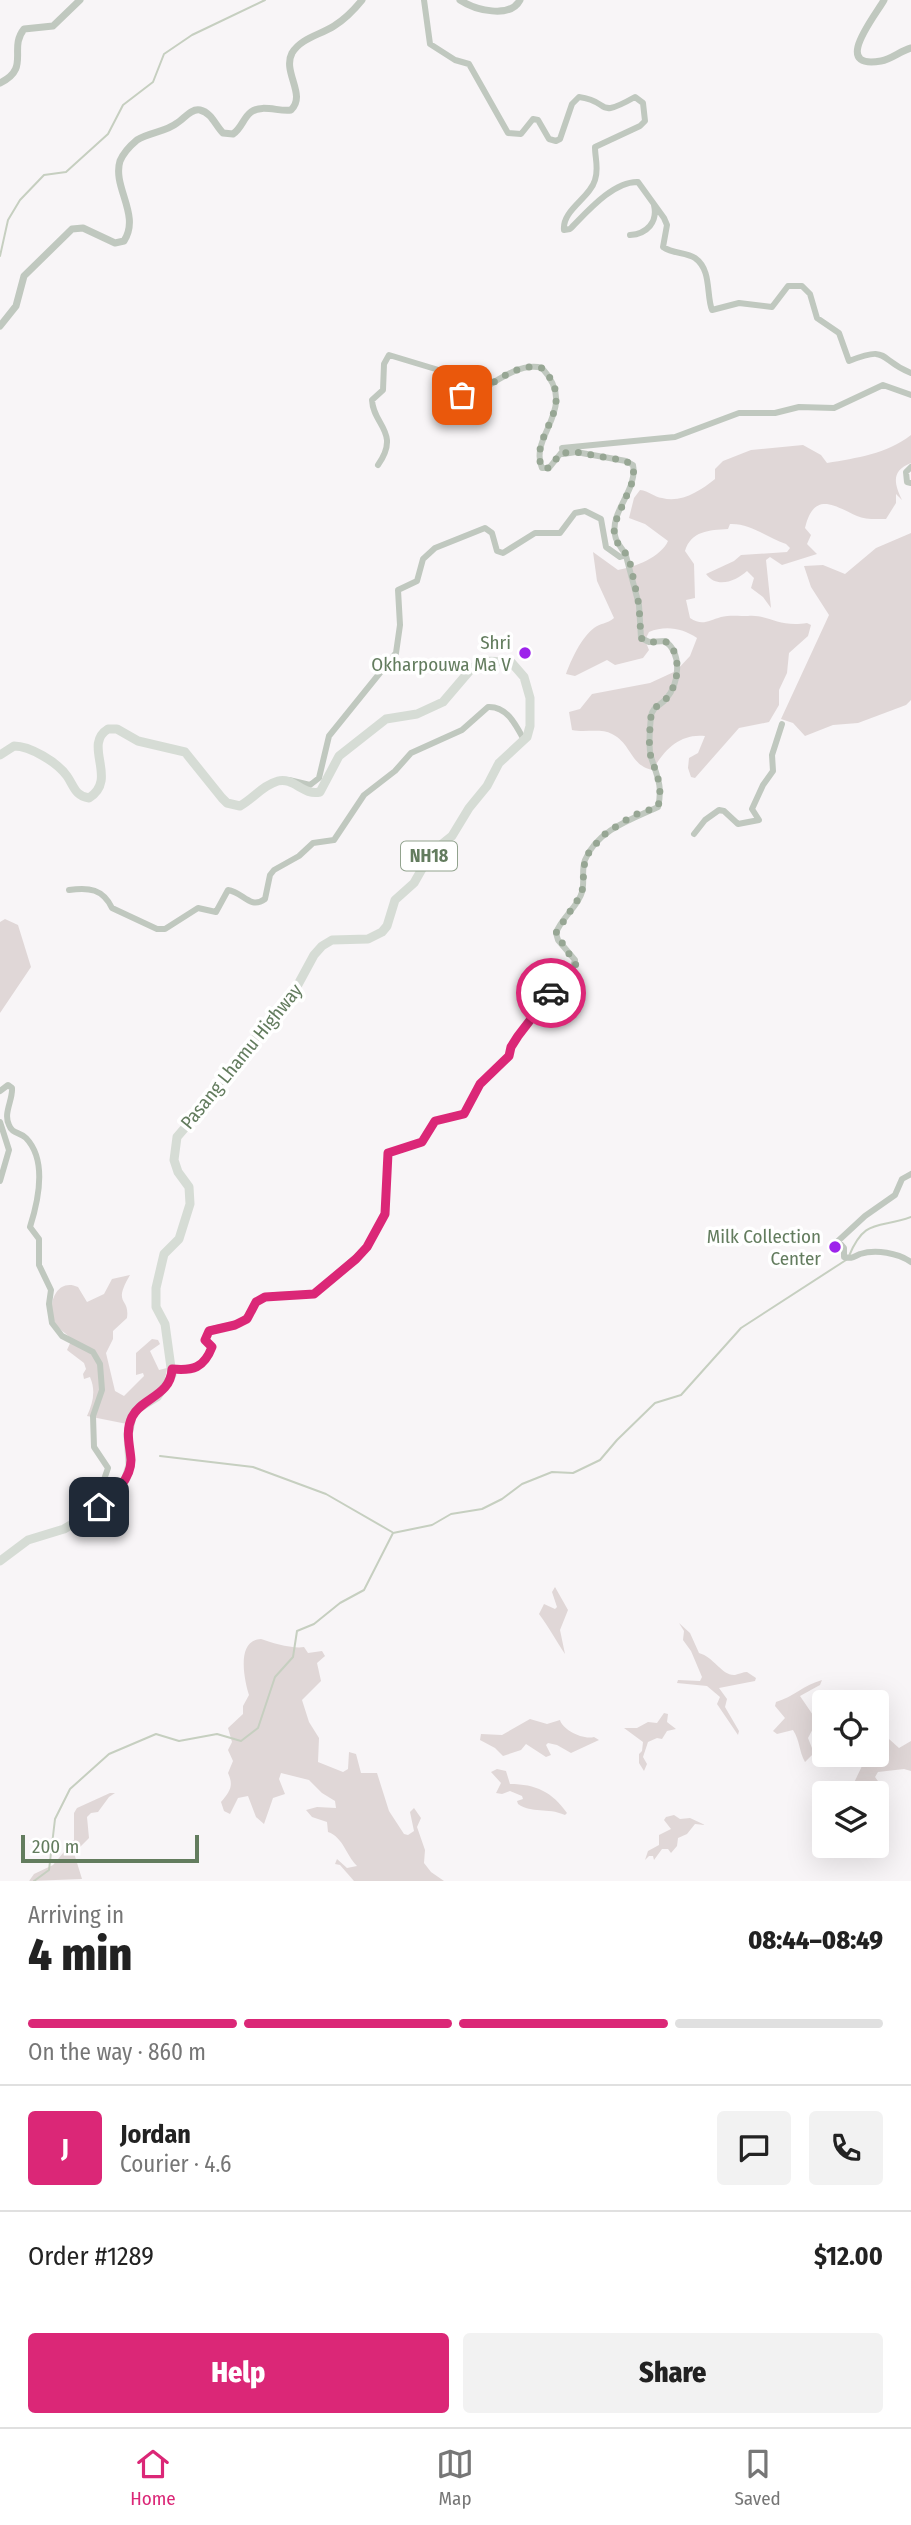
<!DOCTYPE html>
<html lang="en">
<head>
<meta charset="utf-8">
<style>
	body { margin:0; font-family:"Fira Sans Condensed",sans-serif; background:#f2f2f2; color:#222; height:100vh; display:flex; flex-direction:column; font-size:26px; white-space:nowrap }
	* { box-sizing:border-box; margin:0 }
	p { font-size:23px; color:#767676 }
	.icon { flex:none; width:38px; height:38px; fill:none; stroke:currentColor; stroke-width:2; stroke-linecap:round; stroke-linejoin:round }
	.map { position:relative; height:1881px; overflow:hidden }
	.details { display:flex; flex-direction:column; background:#fff; flex:1 }
	.details>* { flex:none }
	.controls { position:absolute; left:812px; top:1690px; display:grid; gap:14px }
	.controls a { display:grid; place-items:center; width:77px; height:77px; border-radius:7px; background:#fff; box-shadow:0 7px 28px #0002; font-size:35px }
	.scale { position:absolute; left:21px; bottom:18px; width:178px; box-sizing:border-box; padding-left:7px; border:4px solid #637c5e; border-top:0; font-size:19px; line-height:24px; white-space:nowrap; color:#637c5e; -webkit-text-stroke:5px #fff; paint-order:stroke }
	.pin { position:absolute; display:grid; place-items:center; width:60px; height:60px; color:#fff; margin:-30px; border-radius:14px; box-shadow:0 4px 10px #0006 }
	.courier { position:absolute; display:grid; place-items:center; width:70px; height:70px; margin:-35px; border:5px solid #db2777; border-radius:50%; background:#fff; color:#222; box-shadow:0 2px 9px #0007 }
	.summary em { font-style:normal; font-weight:800 }
	.summary div { display:flex; flex-direction:column-reverse }
	.summary { display:flex; align-items:center; justify-content:space-between; height:119px; padding:0 28px }
	h1 { font-size:46px; font-weight:800; line-height:52px }
	.bar { display:grid; grid-template-columns:repeat(4,1fr); gap:10px 7px; align-content:center; height:84px; padding:0 28px }
	.bar i { height:9px; border-radius:5px; background:#e0e0e0 }
	.bar .active { background:#db2777 }
	.bar p { grid-column:span 4 }
	.line { display:flex; align-items:center; gap:18px; padding:0 28px; border-top:2px solid #e0e0e0 }
	.line div { flex:1 }
	.round { display:grid; place-items:center; flex:none; width:74px; height:74px; border-radius:7px; background:#f2f2f2 }
	.cta { display:flex; gap:14px; margin-top:auto; padding:14px 28px }
	.cta a { flex:1; height:80px; border-radius:7px; background:#db2777; color:#fff; font-size:28px; font-weight:800; line-height:80px; text-align:center }
	.cta a+a { background:#f2f2f2; color:#222 }
	.tab-bar { display:flex; justify-content:space-around; align-items:center; height:98px; border-top:2px solid #e0e0e0; background:#fff; font-size:19px; color:#767676 }
	.tab-bar a { display:grid; justify-items:center; gap:4px }
	.tab-bar .active { color:#db2777 }
	.map>svg:first-child { display:block }
	.green { fill:#e0d7d7 }
	.lines { fill:none; stroke-linecap:round; stroke-linejoin:round }
	.stream { stroke:#c6cfc0; stroke-width:2 }
	.minor { stroke:#c0c8bf; stroke-width:6 }
	.tertiary { stroke:#c0c8bf; stroke-width:7 }
	.primary { stroke:#d6dcd5; stroke-width:9 }
	.done { stroke:#97a694; stroke-width:7; stroke-dasharray:0 12.6 }
	.route { stroke:#db2777; stroke-width:9 }
	.poi-dot { fill:#9d23eb; stroke:#fff; stroke-width:2.5 }
	.labels { text-anchor:middle; stroke-width:7; stroke-linejoin:round; paint-order:stroke }
	.shield { fill:#fff; stroke:#92a38e; stroke-width:2 }
	.shield-label { font-size:18px; font-weight:bold; fill:#637c5e }
	.poi-label { font-size:19px; fill:#637c5e; stroke:#fff; text-anchor:end }
	.street-label { font-size:19px; fill:#637c5e; stroke:#fff }
</style>
</head>
<body>
<div class="map">
<svg width="911" height="1881" viewBox="0 0 911 1881">
	<rect width="100%" height="100%" fill="#f8f5f7"/>
	<path class="green" d="M 911,435 L 911,463 C 891,471 894,483 902,500 L 896,494 L 896,503 L 886,519 C 877,519 865,520 857,516 C 833,505 814,491 805,528 L 811,535 L 807,544 L 817,554 L 782,565 L 770,557 L 766,560 L 771,608 L 763,597 L 751,588 L 754,578 L 747,571 C 736,581 717,589 706,574 L 734,561 L 741,555 L 787,552 L 790,548 L 786,544 C 768,538 750,523 730,524 L 728,529 C 709,530 691,531 685,551 L 694,564 L 695,598 L 686,600 L 690,618 C 702,626 708,621 721,617 C 728,615 740,616 748,616 C 768,614 779,628 807,623 L 811,625 L 808,636 L 789,653 L 787,673 L 779,690 L 779,705 L 769,722 L 739,728 L 695,778 L 691,777 L 688,768 L 689,758 L 698,753 L 705,736 C 681,733 664,749 653,770 C 630,766 632,744 612,734 C 601,728 584,733 572,730 L 569,712 L 580,709 L 592,694 L 650,683 L 676,671 L 690,656 L 697,638 C 683,628 665,625 649,632 L 645,640 L 649,650 L 643,658 L 615,665 L 607,660 L 575,676 L 566,674 C 571,660 581,638 594,628 C 600,623 607,624 614,618 L 597,581 L 593,552 L 618,570 C 635,567 661,557 668,541 L 645,524 L 629,518 L 634,498 L 640,490 C 649,491 654,497 662,498 C 682,503 700,491 715,479 L 715,469 L 723,461 L 751,450 L 803,445 L 821,455 L 827,463 C 857,458 886,454 911,435 Z
		M 911,533 L 911,700 L 906,705 L 858,723 L 833,725 L 805,736 L 793,723 L 781,719 L 829,615 L 811,587 L 804,566 L 823,565 L 845,574 L 876,548 Z
		M 5,919 L 18,925 L 31,967 L 0,1013 L 0,922 Z
		M 130,1275 C 112,1306 130,1296 127,1318 L 113,1331 L 113,1339 L 106,1353 L 115,1391 L 124,1396 L 144,1376 L 143,1373 L 136,1375 L 136,1353 L 152,1339 L 158,1340 L 160,1344 L 150,1351 L 159,1370 L 167,1368 C 165,1392 143,1408 127,1424 L 87,1416 C 93,1403 96,1391 90,1377 L 84,1379 L 83,1374 L 86,1369 L 84,1363 L 67,1350 L 72,1339 C 67,1334 59,1330 55,1323 C 46,1306 56,1277 78,1287 L 87,1302 L 104,1294 L 112,1279 Z
		M 555,1587 L 568,1610 L 560,1630 L 565,1654 C 556,1641 549,1627 539,1614 L 544,1604 L 555,1609 L 557,1607 L 552,1592 Z
		M 679,1623 L 690,1633 L 699,1653 C 714,1657 722,1676 735,1675 C 739,1674 743,1672 747,1672 L 756,1678 L 755,1681 L 719,1688 L 727,1699 L 725,1707 L 739,1731 L 738,1735 L 717,1704 L 720,1697 L 707,1686 L 677,1683 L 678,1680 L 700,1681 L 702,1677 L 691,1651 L 683,1640 L 684,1631 Z
		M 261,1639 C 272,1643 293,1649 304,1647 L 308,1653 L 322,1651 L 325,1656 L 317,1663 L 321,1681 L 302,1700 L 309,1722 L 319,1738 L 318,1762 L 343,1772 L 348,1769 L 349,1752 L 356,1754 L 361,1773 L 377,1773 L 389,1811 L 404,1834 L 408,1835 L 414,1831 L 410,1812 L 414,1808 L 421,1818 L 417,1827 L 425,1850 L 424,1863 L 431,1872 L 444,1881 L 354,1881 L 340,1865 L 335,1864 L 337,1859 L 347,1868 L 357,1866 C 346,1855 343,1837 328,1832 L 327,1822 L 312,1817 L 306,1810 L 317,1807 L 336,1808 L 335,1801 L 322,1793 L 309,1780 L 281,1773 L 279,1779 L 285,1794 L 273,1798 L 264,1824 L 256,1817 L 248,1796 L 238,1798 L 230,1814 L 224,1811 L 221,1802 C 230,1791 234,1786 228,1773 L 233,1761 L 228,1750 L 232,1742 L 228,1728 L 243,1714 L 243,1706 L 249,1695 C 244,1679 236,1640 261,1639 Z
		M 822,1680 L 820,1685 L 800,1696 L 817,1721 L 808,1738 L 814,1753 L 805,1762 C 799,1751 800,1741 793,1730 L 777,1734 L 773,1731 L 785,1718 L 775,1706 L 776,1702 C 793,1697 804,1685 822,1680 Z
		M 664,1713 L 668,1714 L 667,1722 L 676,1729 L 667,1731 L 662,1739 L 657,1738 L 648,1742 L 643,1757 L 647,1764 L 644,1771 L 639,1763 L 639,1754 L 642,1751 L 643,1742 L 624,1728 L 637,1728 L 648,1722 L 657,1723 Z
		M 530,1719 L 547,1724 L 560,1720 C 562,1729 582,1740 594,1737 L 599,1740 L 571,1753 L 557,1745 L 548,1743 L 546,1745 L 551,1755 L 546,1757 L 526,1744 L 521,1750 L 503,1756 L 495,1748 L 480,1740 L 481,1734 L 502,1735 Z
		M 889,1739 L 899,1748 L 911,1741 L 911,1771 L 904,1769 L 878,1772 L 875,1777 L 883,1788 L 880,1793 L 869,1791 L 840,1794 L 851,1789 L 862,1766 L 868,1763 L 873,1755 L 877,1755 Z
		M 497,1769 L 506,1771 L 510,1784 C 536,1784 552,1792 567,1813 L 565,1815 C 547,1807 532,1814 518,1804 L 517,1801 L 523,1799 L 522,1796 L 510,1791 L 502,1794 L 496,1793 L 501,1783 L 491,1772 Z
		M 110,1793 L 115,1793 L 109,1797 L 98,1812 L 91,1813 L 87,1817 L 89,1838 L 74,1853 L 82,1879 L 29,1881 L 34,1874 L 53,1865 L 74,1840 L 74,1813 L 77,1808 Z
		M 674,1815 L 680,1819 L 690,1818 L 705,1825 L 695,1824 L 687,1834 L 678,1838 L 677,1846 L 671,1853 L 668,1849 L 662,1849 L 654,1860 L 653,1856 L 649,1856 L 645,1860 L 648,1851 L 659,1845 L 659,1835 L 671,1829 L 664,1820 L 666,1817 Z"/>
	<g class="lines">
		<path class="stream" d="M 0,256 L 8,220 L 20,200 L 44,175 L 66,172 L 108,134 L 123,105 L 153,82 L 164,54 L 192,35 L 265,0
			M 849,1256 C 865,1217 879,1229 911,1217
			M 160,1456 L 253,1467 L 326,1494 L 392,1532
			M 34,1881 L 49,1870 L 55,1819 L 70,1789 L 109,1754 L 156,1734 L 179,1741 L 217,1734 L 241,1741 L 258,1728 L 275,1677 L 293,1657 L 297,1631 L 314,1624 L 340,1603 L 364,1590 L 393,1533 L 432,1525 L 451,1514 L 482,1509 L 502,1499 L 522,1484 L 552,1472 L 573,1473 L 600,1460 L 617,1440 L 655,1403 L 681,1395 L 741,1328 L 846,1260"/>
		<path class="minor" d="M 424,0 L 430,44 L 455,60 L 469,64 L 508,133 L 521,134 L 533,119 L 538,120 L 549,139 L 556,141 L 560,139 L 572,104 L 579,97 C 612,101 594,120 635,97 L 643,103 L 645,121 L 640,126 L 595,147 C 595,158 599,169 595,180 C 590,198 562,210 564,230 L 570,229 C 586,213 613,181 638,182 L 664,218 L 667,225 L 663,247 C 673,254 686,252 695,258 C 712,270 706,295 712,310 L 739,303 L 772,307 L 788,286 L 802,286 L 810,294 L 817,318 L 839,333 L 849,361 C 890,345 877,359 911,373
			M 630,235 C 647,234 658,222 654,205
			M 378,465 C 401,432 373,425 372,400 L 383,390 L 384,364 L 389,355 L 442,371 L 462,395 L 468,398 C 489,387 518,361 542,368 C 580,409 528,435 542,468 L 549,468 L 561,453
			M 911,467 L 906,472 L 907,482 L 911,483
			M 289,780 L 310,785 L 319,778 L 329,736 L 396,653 L 400,625 L 398,590 L 417,581 L 423,559 L 435,548 L 485,528 L 492,533 L 497,551 L 503,553 L 535,533 L 560,533 L 575,513 L 585,511 L 601,519 L 606,547 L 620,557 L 626,555 C 622,548 616,543 615,535 C 610,511 638,490 633,465 L 626,461 L 576,452 L 563,454 L 562,448 L 675,437 L 739,413 L 775,413 L 799,407 L 834,408 L 883,385 L 911,395
			M 694,834 L 705,820 L 719,810 L 724,811 L 738,824 L 759,820 L 752,809 L 763,785 L 773,771 L 772,755 L 782,724
			M 69,890 C 89,887 103,889 112,908 L 157,929 L 165,929 L 198,908 L 216,912 L 228,890 C 243,892 250,910 265,899 L 270,875 L 274,870 L 299,856 L 313,843 L 334,840 L 364,795 L 395,771 L 411,753 L 462,730 L 488,707 C 507,706 516,725 524,740
			M 0,1091 L 8,1085 L 12,1088 C 13,1100 3,1113 9,1125 C 12,1134 20,1132 26,1138 C 48,1161 38,1202 30,1227 L 39,1239 L 39,1265 L 51,1290 L 49,1304 L 52,1323 L 62,1336 L 93,1352 L 100,1364 L 102,1390 L 93,1416 L 94,1447 L 108,1468 L 99,1494 L 99,1507
			M 0,1122 L 9,1150 L 0,1181
			M 911,1174 L 902,1179 L 895,1195 L 865,1216 L 838,1241 L 844,1248 L 844,1257 C 852,1259 853,1257 860,1254 C 876,1249 898,1253 911,1262
			M 172,1369 C 193,1371 204,1368 212,1347 L 205,1340 L 209,1330 C 233,1323 244,1328 256,1302 L 274,1295 L 314,1294 L 367,1247 L 385,1214 L 388,1153 L 422,1142 L 435,1121 L 464,1113 L 480,1084 L 509,1057 L 511,1047 L 543,1000 L 570,978 L 575,960 L 558,940 L 556,933 C 561,918 578,907 582,892 C 585,882 581,870 585,860 C 597,830 632,819 658,807 C 663,786 657,776 651,757 C 648,746 650,727 651,716 C 653,706 660,706 666,699 C 679,684 683,654 665,641 L 649,642 L 641,638 L 639,605 L 625,552"/>
		<path class="tertiary" d="M 460,0 C 475,10 510,19 520,0
			M 884,0 C 876,15 830,70 881,61 C 892,59 900,51 911,48
			M 0,83 C 31,68 8,49 24,29 L 53,26 L 80,0
			M 0,326 L 16,306 L 24,276 L 72,229 L 83,228 L 115,243 L 124,241 C 141,215 112,187 120,161 C 123,154 131,145 137,140 C 149,132 166,132 177,123 C 184,119 191,108 200,110 C 212,113 215,125 223,133 L 233,134 C 242,128 243,118 251,112 C 261,104 280,112 291,110 C 307,95 282,72 292,53 C 301,38 320,35 334,26 C 345,19 354,10 362,0"/>
		<path class="primary" d="M 0,755 L 14,746 C 30,746 57,762 67,776 C 74,786 75,796 89,798 C 119,779 82,745 108,729 L 117,729 L 138,741 L 185,752 L 222,798 L 227,803 L 240,806 C 253,799 263,785 278,781 C 294,777 303,796 320,792 L 339,756 L 386,719 L 417,714 L 443,702 L 472,668 L 483,661 L 511,662 L 524,677 L 530,698 L 530,726 L 527,737 L 499,763 L 487,786 L 469,808 L 452,836 L 431,853 L 414,883 L 395,900 L 387,926 L 382,932 L 368,939 L 332,940 L 322,946 L 314,955 L 288,1003 L 250,1044 L 232,1073 L 177,1137 L 174,1160 L 178,1172 L 189,1187 L 190,1204 L 179,1239 L 164,1254 L 156,1288 L 156,1307 L 165,1324 L 172,1375 L 157,1397 L 137,1409 L 132,1416 L 128,1435 L 130,1465 L 126,1478 L 112,1496 L 83,1518 L 64,1529 L 28,1540 L 0,1561"/>
	</g>
	<g class="lines">
		<path class="done" d="M 462,395 L 468,398 C 489,387 517,361 542,368 C 580,407 528,434 542,468 L 549,468 L 561,453 L 576,452 L 626,461 L 633,466 L 634,478 L 615,523 L 614,533 L 617,542 L 629,558 L 639,605 L 641,638 L 649,642 L 668,642 C 682,657 679,685 665,700 C 659,706 653,706 651,716 C 650,728 648,746 651,757 C 657,776 663,786 658,807 L 634,815 L 606,833 L 594,846 L 585,858 L 582,893 L 556,933 L 576,965 L 570,978 L 551,993"/>
		<path class="route" d="M 99,1507 C 113,1495 131,1480 131,1460 C 130,1445 125,1432 132,1417 C 141,1398 171,1396 172,1369 C 193,1371 204,1368 212,1347 L 205,1340 L 209,1331 L 235,1325 L 247,1319 L 256,1302 L 265,1297 L 314,1294 L 356,1259 L 367,1247 L 385,1214 L 388,1153 L 422,1142 L 435,1121 L 464,1114 L 480,1084 L 509,1056 L 511,1047 L 518,1036 L 551,993"/>
	</g>
	<g class="poi-dot">
		<circle cx="525" cy="653" r="7"/>
		<circle cx="835" cy="1247" r="7"/>
	</g>
	<g class="labels">
		<rect class="shield" x="401" y="841.5" width="56" height="29" rx="5"/>
		<g class="shield-label">
			<text x="429" y="862">NH18</text>
		</g>
		<g class="poi-label">
			<text x="511" y="649">Shri<tspan x="511" dy="22">Okharpouwa Ma V</tspan></text>
			<text x="821" y="1243">Milk Collection<tspan x="821" dy="22">Center</tspan></text>
		</g>
		<g class="street-label">
			<text transform="translate(241 1056) rotate(-51)" y="7">Pasang Lhamu Highway</text>
		</g>
	</g>
</svg>
<div class="controls">
<a><svg class="icon" aria-label="locate" viewBox="0 0 24 24"><circle cx="12" cy="12" r="6"/><path d="M12 2v4M12 18v4M2 12h4M18 12h4"/></svg></a>
<a><svg class="icon" aria-label="layers" viewBox="0 0 24 24"><path d="M12 4l9 5-9 5-9-5zM3 14l9 5 9-5"/></svg></a>
</div>
<div class="scale">200 m</div>
<div class="pin" style="left:462px;top:395px;background:#ea580c"><svg class="icon" aria-label="bag" viewBox="0 0 24 24"><path d="M5 8h14l-1 12H6zM9 8a3 3 0 0 1 6 0"/></svg></div>
<div class="pin" style="left:99px;top:1507px;background:#1f2937"><svg class="icon" aria-label="home" viewBox="0 0 24 24"><path d="M3 11l9-7 9 7M6 9v11h12V9"/></svg></div>
<div class="courier" style="left:551px;top:993px"><svg class="icon" aria-label="car" viewBox="0 0 24 24"><path d="M5 17H2v-5l4-1 3-4h7l3 4 3 1v5h-3M9 17h6M6 11h13"/><circle cx="7" cy="17" r="2"/><circle cx="17" cy="17" r="2"/></svg></div>
</div>
<section class="details">
<div class="summary"><div><h1>4 min</h1><p>Arriving in</p></div><em>08:44–08:49</em></div>
<div class="bar"><i class="active"></i><i class="active"></i><i class="active"></i><i></i><p>On the way · 860 m</p></div>
<div class="line" style="height:126px"><b class="round" style="background:#db2777;color:#fff">J</b><div><b>Jordan</b><p>Courier · 4.6</p></div><a class="round"><svg class="icon" aria-label="chat" viewBox="0 0 24 24"><path d="M4 5h16v11H9l-5 4z"/></svg></a><a class="round"><svg class="icon" aria-label="phone" viewBox="0 0 24 24"><path d="M5 4h4l2 5-3 2q2 4 5 5l2-3 5 2v4C11 20 4 13 5 4z"/></svg></a></div>
<div class="line" style="height:91px"><div>Order #1289</div><b>$12.00</b></div>
<div class="cta"><a>Help</a><a>Share</a></div>
</section>
<nav class="tab-bar">
<a class="active"><svg class="icon" aria-label="home" viewBox="0 0 24 24"><path d="M3 11l9-7 9 7M6 9v11h12V9"/></svg>Home</a>
<a><svg class="icon" aria-label="map" viewBox="0 0 24 24"><path d="M3 6l6-2 6 2 6-2v14l-6 2-6-2-6 2zM9 4v14M15 6v14"/></svg>Map</a>
<a><svg class="icon" aria-label="saved" viewBox="0 0 24 24"><path d="M7 4h10v16l-5-4-5 4z"/></svg>Saved</a>
</nav>
</body>
</html>
